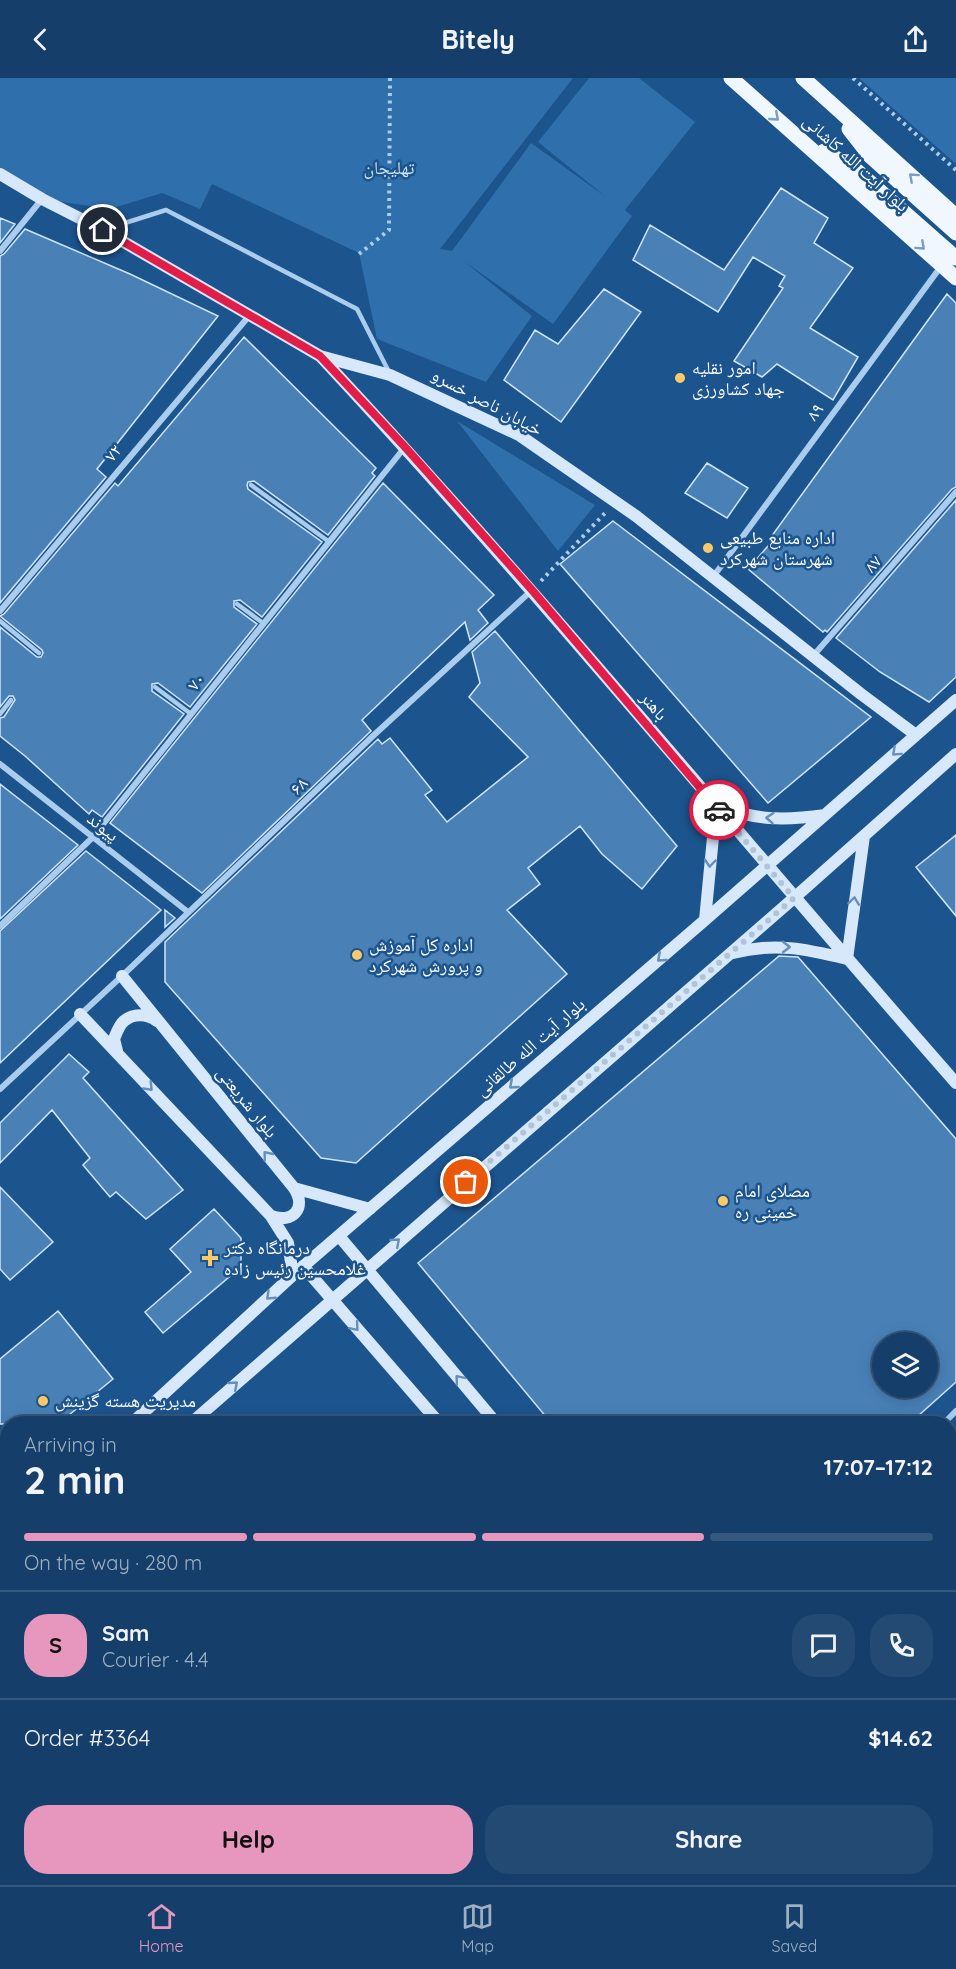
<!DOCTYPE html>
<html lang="en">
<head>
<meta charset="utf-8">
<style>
	body { margin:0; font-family:Quicksand,"Noto Naskh Arabic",sans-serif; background:#224a72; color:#f1f3f6; height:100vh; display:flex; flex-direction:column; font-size:22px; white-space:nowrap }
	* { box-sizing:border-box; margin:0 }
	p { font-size:20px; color:#9dafc1 }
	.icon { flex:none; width:33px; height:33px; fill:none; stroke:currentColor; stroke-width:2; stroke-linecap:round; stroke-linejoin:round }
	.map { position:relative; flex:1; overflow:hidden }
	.sheet { position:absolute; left:0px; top:1338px; width:957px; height:470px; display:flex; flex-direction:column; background:#153f6a; border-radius:24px 24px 0 0; box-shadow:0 3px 15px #0003,0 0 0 2px #34587e }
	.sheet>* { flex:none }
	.tools { position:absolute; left:872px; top:1254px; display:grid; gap:12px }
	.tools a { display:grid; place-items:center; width:66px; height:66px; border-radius:50%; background:#153f6a; box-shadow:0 3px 15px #0003,0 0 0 2px #34587e; font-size:30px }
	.pin { position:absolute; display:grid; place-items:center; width:51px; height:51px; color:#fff; margin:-26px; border:3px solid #fff; border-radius:50%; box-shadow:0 2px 6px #0007 }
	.courier { position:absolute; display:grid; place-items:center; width:60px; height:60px; margin:-30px; border:4px solid #e11d48; border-radius:50%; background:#fff; color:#222; box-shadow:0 2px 8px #0007 }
	.overview em { font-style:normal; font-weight:800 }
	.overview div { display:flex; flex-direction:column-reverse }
	.overview { display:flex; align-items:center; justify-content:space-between; height:102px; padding:0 24px }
	h1 { font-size:39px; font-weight:800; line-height:45px }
	.bar { display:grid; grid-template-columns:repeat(4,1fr); gap:9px 6px; align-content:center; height:72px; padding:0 24px }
	.bar i { height:8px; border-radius:4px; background:#34587e }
	.bar .selected { background:#e797bd }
	.bar p { grid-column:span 4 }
	.line { display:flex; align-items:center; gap:15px; padding:0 24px; border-top:2px solid #34587e }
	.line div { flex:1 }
	.round { display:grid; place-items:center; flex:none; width:63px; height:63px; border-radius:24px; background:#224a72 }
	.cta { display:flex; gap:12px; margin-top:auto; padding:12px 24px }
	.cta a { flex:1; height:69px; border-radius:24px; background:#e797bd; color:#111; font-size:24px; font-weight:800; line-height:69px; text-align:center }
	.cta a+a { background:#224a72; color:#f1f3f6 }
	header { display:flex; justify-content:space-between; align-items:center; height:78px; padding:0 24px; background:#153f6a; font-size:27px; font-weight:800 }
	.tabs { display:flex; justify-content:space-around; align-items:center; height:84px; border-top:2px solid #34587e; background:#153f6a; font-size:16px; color:#9dafc1 }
	.tabs a { display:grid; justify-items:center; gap:3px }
	.tabs .selected { color:#e797bd }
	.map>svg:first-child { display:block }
	.green { fill:#2f6fab }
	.building { fill:#4981b7; stroke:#cfe5fa; stroke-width:1.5; fill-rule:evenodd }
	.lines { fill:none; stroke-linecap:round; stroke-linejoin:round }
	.path { stroke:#aacced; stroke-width:4; stroke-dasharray:3 4.5; stroke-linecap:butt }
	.service { stroke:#aacced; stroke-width:4.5 }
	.minor { stroke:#aacced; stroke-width:6 }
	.tertiary { stroke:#aacced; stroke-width:10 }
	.secondary { stroke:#d6e8fa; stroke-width:12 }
	.primary { stroke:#f0f7ff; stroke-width:15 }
	.oneway { stroke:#7b9dc1 }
	.oneway2 { stroke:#668fb9 }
	.done { stroke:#b0c3d7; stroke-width:6; stroke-dasharray:0 10.8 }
	.route { stroke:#e11d48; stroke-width:8 }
	.poi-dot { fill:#fdc967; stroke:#1c548e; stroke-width:2 }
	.labels { text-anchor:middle; stroke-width:5; stroke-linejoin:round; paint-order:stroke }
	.street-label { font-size:18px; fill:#fff; stroke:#1c548e }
	.park-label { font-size:18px; fill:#cfe5fa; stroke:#1c548e }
	.poi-label { font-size:18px; fill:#fff; stroke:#1c548e; text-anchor:start }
</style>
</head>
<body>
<header><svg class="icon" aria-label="back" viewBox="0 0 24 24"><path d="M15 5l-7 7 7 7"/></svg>Bitely<svg class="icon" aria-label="share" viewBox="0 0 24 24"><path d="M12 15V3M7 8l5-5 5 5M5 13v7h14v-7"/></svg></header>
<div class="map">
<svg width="956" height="1807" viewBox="0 0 956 1807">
	<rect width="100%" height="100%" fill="#1c548e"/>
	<path class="green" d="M 0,0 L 573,0 L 440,171 L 452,173 L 531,65 L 606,119 L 538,64 L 589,0 L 639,0 L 695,44 L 625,132 L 632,138 L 553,246 L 465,184 L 532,238 L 486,304 L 377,261 L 359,175 L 212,106 L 200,131 L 162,115 L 110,131 L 42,121 L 0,95 Z
		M 859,0 L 956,0 L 956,86 Z
		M 457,343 L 595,427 L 558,473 Z
		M 950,1467 L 956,1472 L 956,1697 L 950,1692 Z"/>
	<path class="building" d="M 781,110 L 828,140 L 814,165 L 853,190 L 810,250 L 858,279 L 833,322 L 777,286 L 762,299 L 734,283 L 783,210 L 779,208 L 785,198 L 753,179 L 718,234 L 633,182 L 650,147 L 724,192 Z
		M 0,140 L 15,146 L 0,165 Z
		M 25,151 L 130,196 L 218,238 L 97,391 L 106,399 L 0,525 L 0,178 L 4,176 Z
		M 604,211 L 641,234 L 561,344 L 504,302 L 535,252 L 558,266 Z
		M 947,216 L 956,225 L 956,409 L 952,411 L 827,554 L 825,552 L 823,554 L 748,491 L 774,461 L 771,459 Z
		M 244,259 L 376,390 L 372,395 L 375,398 L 328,457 L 254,403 L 248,404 L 247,407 L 248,411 L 322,464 L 262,539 L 240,522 L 234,523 L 234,529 L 257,546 L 190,629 L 158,605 L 152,606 L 152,613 L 184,636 L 102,739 L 92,732 L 89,736 L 25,678 L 0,658 L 0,640 L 4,639 L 15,622 L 13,618 L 9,618 L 0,629 L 0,549 L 37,579 L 41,579 L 43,575 L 42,572 L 0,538 L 4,536 L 115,405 L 118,408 Z
		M 707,385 L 748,410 L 727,440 L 685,415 Z
		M 383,405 L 494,517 L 478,532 L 488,545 L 470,562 L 465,544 L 362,642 L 371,653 L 202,815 L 110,745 Z
		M 956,422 L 956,599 L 929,624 L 880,594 L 836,560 Z
		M 613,443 L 871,639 L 768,725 L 560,486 Z
		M 495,553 L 677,768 L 642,811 L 602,776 L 580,748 L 528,790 L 540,806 L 507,832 L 567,896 L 356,1085 L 321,1080 L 165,904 L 165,864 L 378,661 L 382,666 L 390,660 L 432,712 L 425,717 L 447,744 L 528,679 L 469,619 L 480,605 L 472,574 Z
		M 0,706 L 78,767 L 0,841 Z
		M 956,757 L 956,838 L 916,789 Z
		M 86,773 L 161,832 L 0,985 L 0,853 Z
		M 165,832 L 175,840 L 165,849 Z
		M 779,878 L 798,879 L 956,1061 L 956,1304 L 909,1346 L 552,1346 L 418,1185 ZM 882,1264 L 927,1264 L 927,1310 L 882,1310 Z
		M 69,976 L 89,994 L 83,1000 L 183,1112 L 146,1141 L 116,1114 L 110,1119 L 83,1087 L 90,1080 L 52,1032 L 0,1085 L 0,1045 Z
		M 0,1109 L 53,1164 L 10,1202 L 0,1191 Z
		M 214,1131 L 241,1160 L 241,1189 L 163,1255 L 145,1234 L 191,1194 L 170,1171 Z
		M 58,1233 L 113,1301 L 58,1346 L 0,1346 L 0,1281 Z"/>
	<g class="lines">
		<path class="path" d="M 853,0 L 956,92
			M 359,176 L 389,152 L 390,0
			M 541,503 L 606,434"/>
		<path class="service" d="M 106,151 L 166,132 L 357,231 L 389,294
			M 251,407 L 328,463
			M 237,526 L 263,545
			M 0,543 L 39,575
			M 155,609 L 191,636
			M 0,636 L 11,622"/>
		<path class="minor" d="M 0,173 L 42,121
			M 713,499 L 942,187
			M 0,533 L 249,238
			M 813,578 L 956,414
			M 0,686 L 188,834
			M 0,848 L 92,760 L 405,369
			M 0,1011 L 122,898 L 374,657 L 531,513
			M 943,1346 L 956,1333
			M 0,1770 L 8,1764
			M 150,1807 L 158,1800
			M 799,1807 L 804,1800"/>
		<path class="tertiary" d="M 475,1807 L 483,1800"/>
		<path class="secondary" d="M 0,96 L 42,121 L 103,152 L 320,278 L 390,297 L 519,357 L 636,438 L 861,616 L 916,657
			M 321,279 C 540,514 744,764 956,1005
			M 716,728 C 757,742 782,743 825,737
			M 705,842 L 716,728
			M 733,875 C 775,864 806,871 847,881
			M 847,881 L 864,758
			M 122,898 L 294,1110 L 370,1131
			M 80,936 L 271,1138 L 288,1165 L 293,1197
			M 117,973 L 114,961 C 116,956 119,947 124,943 C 134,935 147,936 157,943
			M 271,1138 C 293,1146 307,1130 294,1110
			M 339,1158 L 497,1346
			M 303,1188 L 440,1346
			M 131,1346 L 293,1197 L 705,842 L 956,622
			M 190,1346 L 794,820 L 956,676
			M 0,1420 L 8,1421
			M 0,1457 L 8,1469
			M 0,1494 L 8,1487
			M 950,1735 L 956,1740
			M 950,1770 L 956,1774
			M 230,1800 L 234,1807"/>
		<path class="primary" d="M 731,0 L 956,200
			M 803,0 L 956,138
			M 849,51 L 870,78 L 956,155
			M 824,73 L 857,93 L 956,180"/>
	</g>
	<defs><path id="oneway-chevron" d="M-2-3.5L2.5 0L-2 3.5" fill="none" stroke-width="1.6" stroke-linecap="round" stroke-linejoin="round" transform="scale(1.5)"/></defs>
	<g class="oneway">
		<use href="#oneway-chevron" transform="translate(775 39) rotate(41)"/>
		<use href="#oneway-chevron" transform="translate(913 99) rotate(-138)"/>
		<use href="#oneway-chevron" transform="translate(921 168) rotate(42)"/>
	</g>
	<g class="oneway2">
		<use href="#oneway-chevron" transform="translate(896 674) rotate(138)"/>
		<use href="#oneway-chevron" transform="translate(770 740) rotate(-176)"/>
		<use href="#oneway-chevron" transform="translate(710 785) rotate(95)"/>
		<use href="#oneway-chevron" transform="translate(854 823) rotate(-83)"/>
		<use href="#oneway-chevron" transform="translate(786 869)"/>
		<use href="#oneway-chevron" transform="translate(661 880) rotate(139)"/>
		<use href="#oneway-chevron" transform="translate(513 1007) rotate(139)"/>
		<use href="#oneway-chevron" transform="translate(149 1009) rotate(46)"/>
		<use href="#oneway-chevron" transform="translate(267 1077) rotate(-129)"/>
		<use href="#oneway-chevron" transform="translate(396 1164) rotate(-41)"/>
		<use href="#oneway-chevron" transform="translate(270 1218) rotate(137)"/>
		<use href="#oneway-chevron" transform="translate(355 1249) rotate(49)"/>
		<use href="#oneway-chevron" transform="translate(459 1301) rotate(-130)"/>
		<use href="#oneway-chevron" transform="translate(234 1307) rotate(-41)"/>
	</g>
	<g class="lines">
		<path class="done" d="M 466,1104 L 794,820 L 719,732"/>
		<path class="route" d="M 103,152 L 320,278 L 405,369 L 532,512 L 719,732"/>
	</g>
	<g class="poi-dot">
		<circle cx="680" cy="300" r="6"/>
		<circle cx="708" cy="470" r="6"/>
		<circle cx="357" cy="877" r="6"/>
		<circle cx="723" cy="1123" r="6"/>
		<path d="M207 1171h6v6h6v6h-6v6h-6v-6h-6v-6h6z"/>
		<circle cx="43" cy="1323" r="6"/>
	</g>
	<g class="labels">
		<g class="street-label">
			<text transform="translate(856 85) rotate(42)" y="6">بلوار آیت الله کاشانی</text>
			<text transform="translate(487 324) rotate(28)" y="6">خیابان ناصر خسرو</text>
			<text transform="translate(815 334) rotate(-54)" y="6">۸۹</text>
			<text transform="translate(113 375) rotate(-50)" y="6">۷۲</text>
			<text transform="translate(873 486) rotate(-49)" y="6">۸۷</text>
			<text transform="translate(196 604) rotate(-52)" y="6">۷۰</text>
			<text transform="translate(654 628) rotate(50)" y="6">باهنر</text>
			<text transform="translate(299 708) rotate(-44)" y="6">۶۸</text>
			<text transform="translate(103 749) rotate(38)" y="6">پیوند</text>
			<text transform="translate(530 969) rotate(-41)" y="6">بلوار آیت الله طالقانی</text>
			<text transform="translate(247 1024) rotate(51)" y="6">بلوار شریعتی</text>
		</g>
		<g class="park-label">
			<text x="389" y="96">تهلیجان</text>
		</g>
		<g class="poi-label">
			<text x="692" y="296">امور نقلیه<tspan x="692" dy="21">جهاد کشاورزی</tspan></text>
			<text x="720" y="466">اداره منابع طبیعی<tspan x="720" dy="21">شهرستان شهرکرد</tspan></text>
			<text x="369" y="873">اداره کل آموزش<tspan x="369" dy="21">و پرورش شهرکرد</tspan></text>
			<text x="735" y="1119">مصلای امام<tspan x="735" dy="21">خمینی ره</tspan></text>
			<text x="224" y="1176">درمانگاه دکتر<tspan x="224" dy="21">غلامحسین رئیس زاده</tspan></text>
			<text x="55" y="1329">مدیریت هسته گزینش</text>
		</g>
	</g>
</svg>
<div class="tools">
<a><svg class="icon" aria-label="layers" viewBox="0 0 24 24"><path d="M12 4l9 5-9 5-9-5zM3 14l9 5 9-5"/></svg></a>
</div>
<div class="pin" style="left:466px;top:1104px;background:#ea580c"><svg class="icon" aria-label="bag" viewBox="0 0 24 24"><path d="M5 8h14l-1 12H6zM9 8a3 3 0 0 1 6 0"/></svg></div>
<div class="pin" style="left:103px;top:152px;background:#1f2937"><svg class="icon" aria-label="home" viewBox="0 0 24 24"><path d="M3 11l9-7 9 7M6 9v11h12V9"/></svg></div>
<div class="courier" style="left:719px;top:732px"><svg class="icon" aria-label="car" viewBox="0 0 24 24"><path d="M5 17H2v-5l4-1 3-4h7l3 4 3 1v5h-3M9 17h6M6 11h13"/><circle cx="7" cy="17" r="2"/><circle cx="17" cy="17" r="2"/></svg></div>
<section class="sheet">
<div class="overview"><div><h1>2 min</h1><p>Arriving in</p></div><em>17:07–17:12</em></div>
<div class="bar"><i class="selected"></i><i class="selected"></i><i class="selected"></i><i></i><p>On the way · 280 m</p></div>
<div class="line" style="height:108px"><b class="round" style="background:#e797bd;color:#111">S</b><div><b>Sam</b><p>Courier · 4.4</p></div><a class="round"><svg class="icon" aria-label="chat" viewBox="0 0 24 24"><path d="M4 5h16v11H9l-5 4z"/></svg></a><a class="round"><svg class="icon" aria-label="phone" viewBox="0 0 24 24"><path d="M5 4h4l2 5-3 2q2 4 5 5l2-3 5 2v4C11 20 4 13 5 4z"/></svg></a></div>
<div class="line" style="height:78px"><div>Order #3364</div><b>$14.62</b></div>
<div class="cta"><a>Help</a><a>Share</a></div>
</section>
</div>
<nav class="tabs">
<a class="selected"><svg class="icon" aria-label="home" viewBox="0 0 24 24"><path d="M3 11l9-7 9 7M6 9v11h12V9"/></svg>Home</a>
<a><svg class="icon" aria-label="map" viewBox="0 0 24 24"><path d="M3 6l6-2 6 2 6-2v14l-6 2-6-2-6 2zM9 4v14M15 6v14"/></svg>Map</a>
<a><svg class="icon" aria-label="saved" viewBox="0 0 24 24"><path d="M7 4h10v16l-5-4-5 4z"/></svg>Saved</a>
</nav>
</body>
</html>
